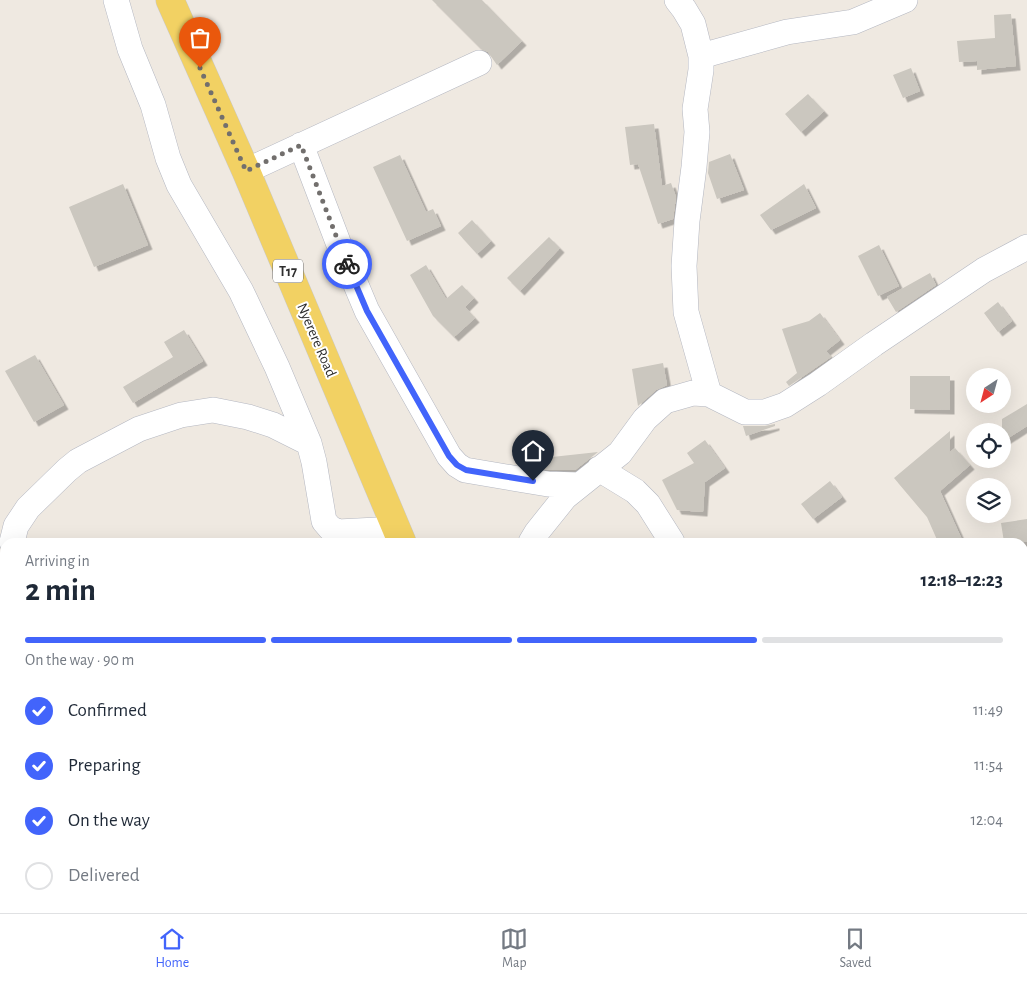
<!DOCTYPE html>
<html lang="en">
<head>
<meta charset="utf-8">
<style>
	body { margin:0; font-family:"Alegreya Sans",sans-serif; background:#f6f6f7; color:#1f2937; height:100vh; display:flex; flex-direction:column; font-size:19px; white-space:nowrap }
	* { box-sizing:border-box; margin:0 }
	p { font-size:16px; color:#747a83 }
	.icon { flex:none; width:28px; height:28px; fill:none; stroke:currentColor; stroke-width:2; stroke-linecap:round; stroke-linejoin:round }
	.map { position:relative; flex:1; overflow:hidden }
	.drawer { position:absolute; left:0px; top:538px; width:1028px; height:376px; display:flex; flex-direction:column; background:#fff; border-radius:15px 15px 0 0; box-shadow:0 5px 20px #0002 }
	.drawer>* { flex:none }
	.needle { width:32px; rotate:216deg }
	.controls { position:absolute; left:966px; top:368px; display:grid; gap:10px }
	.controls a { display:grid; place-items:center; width:45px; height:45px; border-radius:50%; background:#fff; box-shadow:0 5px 20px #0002; font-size:25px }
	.pin { position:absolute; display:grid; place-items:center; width:42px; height:42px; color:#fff; margin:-51px -21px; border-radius:50% 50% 50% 0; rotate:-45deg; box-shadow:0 0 5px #0007 }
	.pin .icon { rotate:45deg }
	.courier { position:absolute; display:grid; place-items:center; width:50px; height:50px; margin:-25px; border:4px solid #4264fb; border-radius:50%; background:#fff; color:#222; box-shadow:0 1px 6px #0007 }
	.overview em { font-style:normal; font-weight:700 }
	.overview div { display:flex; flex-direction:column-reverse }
	.overview { display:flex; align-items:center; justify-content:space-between; height:85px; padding:0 25px }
	h1 { font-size:32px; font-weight:700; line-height:38px }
	.bar { display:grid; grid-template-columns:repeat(4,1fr); gap:8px 5px; align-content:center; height:60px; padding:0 25px }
	.bar i { height:6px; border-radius:4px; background:#e0e1e3 }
	.bar .current { background:#4264fb }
	.bar p { grid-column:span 4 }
	ol { padding:0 25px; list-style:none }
	li { display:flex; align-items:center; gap:15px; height:55px }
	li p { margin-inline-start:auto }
	li .icon { padding:5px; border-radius:50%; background:#4264fb; color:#fff; stroke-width:4 }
	li:last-child { color:#747a83 }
	li i { width:28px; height:28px; border:2px solid #e0e1e3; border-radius:50% }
	.menu { display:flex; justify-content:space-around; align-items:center; height:70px; border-top:1px solid #e0e1e3; background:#fff; font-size:14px; color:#747a83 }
	.menu a { display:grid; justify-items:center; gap:2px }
	.menu .current { color:#4264fb }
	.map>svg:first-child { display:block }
	.building { fill:#cbc7bf; filter:url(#shadow) }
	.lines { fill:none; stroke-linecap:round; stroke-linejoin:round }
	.minor-casing { stroke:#b4b7c1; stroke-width:26 }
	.primary-casing { stroke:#c9c9c9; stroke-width:29 }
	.minor { stroke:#fff; stroke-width:25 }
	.primary { stroke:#f2d163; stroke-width:28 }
	.done { stroke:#726f6d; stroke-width:5; stroke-dasharray:0 9 }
	.route { stroke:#4264fb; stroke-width:6 }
	.labels { text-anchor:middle; stroke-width:4; stroke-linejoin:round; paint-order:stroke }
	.shield { fill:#fff; stroke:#6d6d6d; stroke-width:1 }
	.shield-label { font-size:14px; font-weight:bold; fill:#2e2e2e }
	.street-label { font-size:15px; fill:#2e2e2e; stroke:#fff }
</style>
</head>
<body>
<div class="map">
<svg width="1027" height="913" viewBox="0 0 1027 913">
	<defs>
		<filter id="shadow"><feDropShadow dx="4.5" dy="4.5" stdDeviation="0" flood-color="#0004"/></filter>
	</defs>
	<rect width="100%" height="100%" fill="#efe9e1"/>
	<path class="building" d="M 432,0 L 482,0 L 522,41 L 497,65 L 488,52 L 481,49 Z
		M 1011,14 L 1016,66 L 977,70 L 977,61 L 959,62 L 957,41 L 995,38 L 994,15 Z
		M 911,68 L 920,91 L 903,98 L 893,75 Z
		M 808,94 L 824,111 L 801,132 L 785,114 Z
		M 654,124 L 662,186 L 671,183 L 676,197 L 673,219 L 658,224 L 638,164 L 630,165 L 625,127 Z
		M 730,154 L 744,190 L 717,199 L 708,173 L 709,162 Z
		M 400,155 L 426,212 L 433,209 L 441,226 L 407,241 L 373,167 Z
		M 123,184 L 148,245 L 94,267 L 69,207 Z
		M 804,184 L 816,208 L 771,230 L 760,215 Z
		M 472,220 L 491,241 L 477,254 L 458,233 Z
		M 549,237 L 560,248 L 520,291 L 507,278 Z
		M 879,245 L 899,286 L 878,296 L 858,256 Z
		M 426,265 L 446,299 L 462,285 L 474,298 L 465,307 L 475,318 L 454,337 L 433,316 L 410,275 Z
		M 930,273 L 936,285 L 896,312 L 887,297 Z
		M 998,302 L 1012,321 L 998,332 L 984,313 Z
		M 820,313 L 840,340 L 826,351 L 831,357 L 789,386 L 786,382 L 797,373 L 782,329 L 809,321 Z
		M 184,330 L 203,361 L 133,403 L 123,387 L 173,357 L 164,342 Z
		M 35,355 L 64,405 L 34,422 L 5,371 Z
		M 663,363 L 667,385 L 656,390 L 638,406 L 632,369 Z
		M 910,376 L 950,376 L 950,410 L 910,409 Z
		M 1027,404 L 1027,426 L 1002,442 L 1002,419 Z
		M 775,424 L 775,426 L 746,436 L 743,426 L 765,426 Z
		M 950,431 L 950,452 L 955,448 L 970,465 L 940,491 L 963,542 L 938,542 L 927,517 L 894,478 Z
		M 705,440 L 725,468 L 705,482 L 703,512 L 677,510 L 662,480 L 694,463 L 687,453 Z
		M 598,452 L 575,470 L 549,470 L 516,464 L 515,461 Z
		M 830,481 L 842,497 L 813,519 L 801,504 Z
		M 1027,519 L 1027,542 L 1004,542 L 1001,523 Z"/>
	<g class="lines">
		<g class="minor-casing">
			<path id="minor" d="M 116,0 L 130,49 L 153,105 L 168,158 L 179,185 L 241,291 L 277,367 L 309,443 L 314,462 L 324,521 L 330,528 L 338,532 L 397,529
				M 677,0 L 684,9 L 693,24 L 701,56 L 701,70 L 695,109 L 697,132 L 694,167 L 687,221 L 684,266 L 686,312 L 709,394
				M 701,56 L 787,32 L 853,22 L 905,0
				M 301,145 L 338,242 L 367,311 L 449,456 L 457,465 L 465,470 L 548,484 L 579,485
				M 246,171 L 479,63
				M 599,469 L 635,491 L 648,504 L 672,542
				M 12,542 L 16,526 L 28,508 L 67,470 L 78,461 L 139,429 L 181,415 L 213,410 L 248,417 L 273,425 L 309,443
				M 531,542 L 537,532 L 565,497 L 620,453 L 645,419 L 665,401 L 693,393 L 709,394 L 745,412 L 765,412 L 785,405 L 818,384 L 874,344 L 984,270 L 1027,247
				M 1022,771 L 1027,772"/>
		</g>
		<g class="primary-casing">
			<path id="primary" d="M 170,0 L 246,171 L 402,542
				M 526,909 L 527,913"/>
		</g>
		<use href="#minor" class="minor"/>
		<use href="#primary" class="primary"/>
	</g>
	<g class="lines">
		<path class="done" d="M 200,68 L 246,171 L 301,145 L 347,264"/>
		<path class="route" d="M 347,264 L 367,311 L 449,456 L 457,465 L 466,470 L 533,481"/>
	</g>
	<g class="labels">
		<rect class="shield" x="273" y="259.5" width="30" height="23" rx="4"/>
		<g class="shield-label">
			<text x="288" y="276">T17</text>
		</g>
		<g class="street-label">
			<text transform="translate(317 340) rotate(67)" y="5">Nyerere Road</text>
		</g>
	</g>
</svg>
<div class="controls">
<a><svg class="needle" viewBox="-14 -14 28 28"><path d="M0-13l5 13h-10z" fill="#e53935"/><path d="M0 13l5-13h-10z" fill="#747a83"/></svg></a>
<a><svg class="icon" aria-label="locate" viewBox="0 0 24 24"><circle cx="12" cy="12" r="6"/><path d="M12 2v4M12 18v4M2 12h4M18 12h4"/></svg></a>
<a><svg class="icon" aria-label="layers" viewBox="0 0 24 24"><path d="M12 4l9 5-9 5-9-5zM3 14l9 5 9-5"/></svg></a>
</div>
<div class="pin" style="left:200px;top:68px;background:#ea580c"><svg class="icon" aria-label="bag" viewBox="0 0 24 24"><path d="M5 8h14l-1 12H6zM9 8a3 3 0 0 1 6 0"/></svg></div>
<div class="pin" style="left:533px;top:481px;background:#1f2937"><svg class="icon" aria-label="home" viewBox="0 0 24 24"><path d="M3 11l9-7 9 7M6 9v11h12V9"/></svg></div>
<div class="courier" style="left:347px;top:264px"><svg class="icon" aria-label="bike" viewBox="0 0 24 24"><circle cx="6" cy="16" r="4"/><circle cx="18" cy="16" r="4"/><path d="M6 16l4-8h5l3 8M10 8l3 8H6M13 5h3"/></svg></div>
<section class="drawer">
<div class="overview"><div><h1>2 min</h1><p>Arriving in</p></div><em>12:18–12:23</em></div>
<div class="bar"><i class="current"></i><i class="current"></i><i class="current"></i><i></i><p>On the way · 90 m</p></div>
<ol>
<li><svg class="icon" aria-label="check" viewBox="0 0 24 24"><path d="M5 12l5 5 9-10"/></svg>Confirmed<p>11:49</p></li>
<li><svg class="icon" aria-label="check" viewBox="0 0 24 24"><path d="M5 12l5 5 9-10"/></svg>Preparing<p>11:54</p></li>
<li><svg class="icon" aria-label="check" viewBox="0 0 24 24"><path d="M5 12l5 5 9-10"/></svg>On the way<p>12:04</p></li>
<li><i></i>Delivered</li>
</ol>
</section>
</div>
<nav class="menu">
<a class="current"><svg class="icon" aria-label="home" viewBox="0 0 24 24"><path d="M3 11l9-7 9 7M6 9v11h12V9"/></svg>Home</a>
<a><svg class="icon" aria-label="map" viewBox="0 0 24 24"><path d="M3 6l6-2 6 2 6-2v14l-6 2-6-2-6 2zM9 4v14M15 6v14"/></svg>Map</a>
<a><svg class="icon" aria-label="saved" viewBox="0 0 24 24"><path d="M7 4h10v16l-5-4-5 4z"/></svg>Saved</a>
</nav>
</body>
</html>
